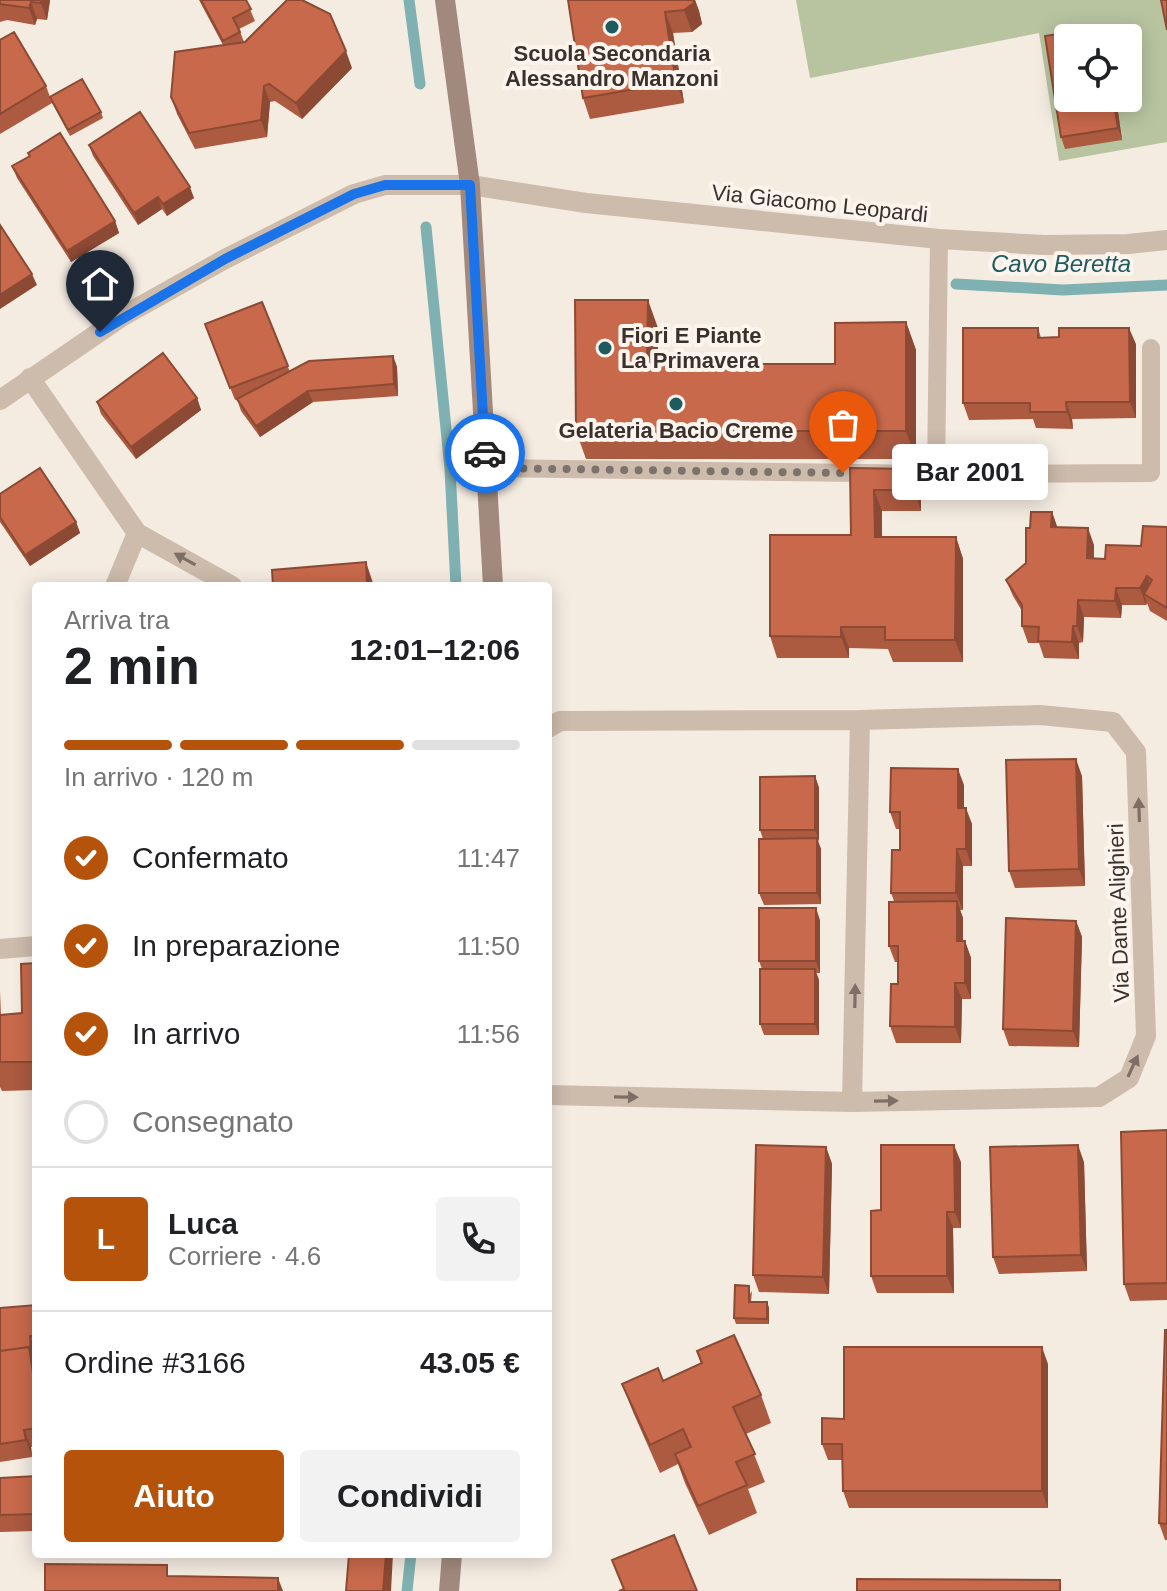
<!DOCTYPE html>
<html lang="it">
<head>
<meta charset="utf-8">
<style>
	body { margin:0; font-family:Helvetica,sans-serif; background:#f2f2f2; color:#202124; height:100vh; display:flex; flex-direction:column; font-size:30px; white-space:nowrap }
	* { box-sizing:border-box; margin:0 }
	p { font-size:26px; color:#757577 }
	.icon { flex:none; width:44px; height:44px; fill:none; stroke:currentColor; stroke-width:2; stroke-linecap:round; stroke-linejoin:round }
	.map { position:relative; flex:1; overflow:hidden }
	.panel { position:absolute; left:32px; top:582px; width:520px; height:976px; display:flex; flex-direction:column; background:#fff; border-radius:8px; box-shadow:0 4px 20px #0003 }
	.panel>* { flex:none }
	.controls { position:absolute; left:1054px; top:24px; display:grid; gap:16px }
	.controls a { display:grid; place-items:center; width:88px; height:88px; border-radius:8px; background:#fff; box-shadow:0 4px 20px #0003; font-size:40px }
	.pin { position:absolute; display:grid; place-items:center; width:68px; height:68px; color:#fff; margin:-82px -34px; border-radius:50% 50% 50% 0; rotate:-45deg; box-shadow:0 0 8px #0007 }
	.pin .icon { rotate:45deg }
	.courier { position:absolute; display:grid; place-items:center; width:80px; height:80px; margin:-40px; border:6px solid #1a73e8; border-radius:50%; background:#fff; color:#222; box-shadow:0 2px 10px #0007 }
	.bubble { position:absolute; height:56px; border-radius:8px; background:#fff; box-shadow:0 4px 20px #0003; font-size:26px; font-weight:700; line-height:56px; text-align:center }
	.summary em { font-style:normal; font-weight:700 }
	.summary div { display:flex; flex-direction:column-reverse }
	.summary { display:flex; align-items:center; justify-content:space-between; height:136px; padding:0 32px }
	h1 { font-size:52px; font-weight:700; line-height:60px }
	.bar { display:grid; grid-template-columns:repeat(4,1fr); gap:12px 8px; align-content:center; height:96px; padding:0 32px }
	.bar i { height:10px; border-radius:6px; background:#e0e0e0 }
	.bar .active { background:#b45309 }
	.bar p { grid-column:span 4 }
	.line { display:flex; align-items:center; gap:20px; padding:0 32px; border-top:2px solid #e0e0e0 }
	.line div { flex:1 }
	.round { display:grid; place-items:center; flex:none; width:84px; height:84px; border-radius:8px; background:#f2f2f2 }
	ol { padding:0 32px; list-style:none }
	li { display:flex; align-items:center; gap:24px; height:88px }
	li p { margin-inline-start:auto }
	li .icon { padding:8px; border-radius:50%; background:#b45309; color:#fff; stroke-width:4 }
	li:last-child { color:#757577 }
	li i { width:44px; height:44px; border:4px solid #e0e0e0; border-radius:50% }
	.cta { display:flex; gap:16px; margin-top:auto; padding:16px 32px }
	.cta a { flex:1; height:92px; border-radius:8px; background:#b45309; color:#fff; font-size:32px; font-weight:700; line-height:92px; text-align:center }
	.cta a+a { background:#f2f2f2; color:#202124 }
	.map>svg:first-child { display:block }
	.green { fill:#b8c4a0; fill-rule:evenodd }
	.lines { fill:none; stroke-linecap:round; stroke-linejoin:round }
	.stream { stroke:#7fb0b2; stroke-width:11 }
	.lane { stroke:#cdbbac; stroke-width:18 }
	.street { stroke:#cdbbac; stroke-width:20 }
	.secondary { stroke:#a18a7d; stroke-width:20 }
	.wall { fill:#ac5a40 }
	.shaded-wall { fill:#8c4a34 }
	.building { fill:#c8694b; stroke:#8c4a34; stroke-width:2 }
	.oneway { fill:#7d6f65 }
	.done { stroke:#7c716b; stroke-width:8; stroke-dasharray:0 14.4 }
	.route { stroke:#1a73e8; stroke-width:10 }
	.poi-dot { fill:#1f5a5e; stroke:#fbf5ee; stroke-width:3 }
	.labels { text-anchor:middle; stroke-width:8; stroke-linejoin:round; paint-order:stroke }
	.poi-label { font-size:22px; font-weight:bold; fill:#3b302b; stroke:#fbf5ee }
	.street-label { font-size:22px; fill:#3b302b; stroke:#fbf5ee }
	.water-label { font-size:24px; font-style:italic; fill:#1f5a5e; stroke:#fbf5ee }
</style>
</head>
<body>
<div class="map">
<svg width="1167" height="1591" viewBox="0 0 1167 1591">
	<rect width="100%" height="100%" fill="#f4ebe1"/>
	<path class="green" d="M 796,0 L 1167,0 L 1167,142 L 1059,161 L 1039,33 L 810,78 ZM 1068,38 L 1128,38 L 1128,98 L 1068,98 Z"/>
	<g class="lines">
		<path class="stream" d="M 409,0 L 420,84
			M 426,227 L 450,469 L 456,586
			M 956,284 L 1063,290 L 1167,285
			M 407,1591 L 411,1554"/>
		<path class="lane" d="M 486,471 L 487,468 L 936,474 L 1151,473 L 1151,348
			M 936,474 L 939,239"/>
		<path class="street" d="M 30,378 L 137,533 L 232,586
			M 0,400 L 123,316 L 225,259 L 354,194 L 385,185 L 470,185 L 586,203 L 939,239 L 1044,245 L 1128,244 L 1167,240
			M 115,586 L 137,533
			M 548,728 L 560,721 L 860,720 L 1040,715 L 1113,722 L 1136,752 L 1146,1036 L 1129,1078 L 1099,1097 L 852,1102 L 548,1095
			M 0,949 L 36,946
			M 852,1102 L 860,720"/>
		<path class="secondary" d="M 445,0 L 470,185 L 493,586
			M 449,1591 L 452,1554"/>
	</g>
	<path class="wall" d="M 0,0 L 50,0 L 47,20 L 37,19 L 35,25 L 7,20 L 0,22 Z
		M 199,0 L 246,0 L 255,21 L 239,29 L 244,42 L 352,68 L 302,119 L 275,101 L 270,102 L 267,137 L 195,149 L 177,114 L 171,97 L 223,45 Z
		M 568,0 L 695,0 L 699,11 L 702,24 L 692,32 L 673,33 L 684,103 L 590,119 L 583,98 Z
		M 1102,27 L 1106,38 L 1068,38 L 1068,98 L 1116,98 L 1122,140 L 1065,149 L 1061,137 L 1045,36 Z
		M 0,40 L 46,86 L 50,97 L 101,112 L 103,118 L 70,136 L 52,103 L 0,134 Z
		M 89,145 L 194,198 L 167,216 L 162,209 L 138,225 L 93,156 Z
		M 28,153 L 115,221 L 119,233 L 71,262 L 17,178 L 12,166 L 29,156 Z
		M 262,302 L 290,372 L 393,356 L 397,367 L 398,396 L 313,402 L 260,437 L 241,411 L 237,399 L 239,398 L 235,400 L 205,324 Z
		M 906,322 L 916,350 L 916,459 L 586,459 L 576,431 L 658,328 L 658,364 L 835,364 Z
		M 1038,328 L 1041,338 L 1136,344 L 1136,418 L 1072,419 L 1073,429 L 1036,428 L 1033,419 L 969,420 L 963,403 Z
		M 197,398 L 201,410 L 136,459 L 101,414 L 97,402 Z
		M 850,468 L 913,469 L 921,490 L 921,511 L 882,511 L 882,537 L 956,537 L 963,559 L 963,662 L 893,662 L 888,649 L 849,648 L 849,658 L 777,658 L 770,636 L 851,535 Z
		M 0,494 L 76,522 L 80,533 L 30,566 L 0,522 Z
		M 1052,512 L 1057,527 L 1094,545 L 1094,559 L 1105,559 L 1141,546 L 1167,527 L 1167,621 L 1150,611 L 1147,603 L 1146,605 L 1122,605 L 1121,618 L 1084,617 L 1083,642 L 1079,643 L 1079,659 L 1044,658 L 1039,643 L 1028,643 L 1022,626 L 1022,611 L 1013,596 L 1006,580 L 1026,563 L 1030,528 Z
		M 815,776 L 819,788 L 818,842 L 821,849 L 821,904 L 764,905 L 759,893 L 763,839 L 760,830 Z
		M 1082,776 L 1085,886 L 1015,888 L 1009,871 Z
		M 964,785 L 964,808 L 972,824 L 972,866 L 963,866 L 963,910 L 960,910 L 963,918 L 963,941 L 965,941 L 971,958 L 971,999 L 962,999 L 961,1043 L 896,1043 L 890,1026 L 898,984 L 898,962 L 895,962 L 889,946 L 894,901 L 891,893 L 900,850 L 900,829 L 896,829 L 890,812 Z
		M 820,920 L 820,973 L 816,973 L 819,980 L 819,1035 L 764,1035 L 760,1024 L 762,969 L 759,961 Z
		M 1076,921 L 1082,937 L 1079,1047 L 1009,1046 L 1003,1029 Z
		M 36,963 L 36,1090 L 2,1091 L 0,1087 L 0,991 L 1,1015 L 22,1013 Z
		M 1167,1130 L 1167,1300 L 1130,1301 L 1124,1284 Z
		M 826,1147 L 832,1164 L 829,1294 L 759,1292 L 753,1275 Z
		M 961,1162 L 961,1228 L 953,1228 L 954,1293 L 877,1293 L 871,1276 L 881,1210 Z
		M 1084,1162 L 1087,1271 L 999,1274 L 993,1257 Z
		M 752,1291 L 751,1302 L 767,1302 L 769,1308 L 769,1324 L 736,1324 L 734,1318 Z
		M 36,1305 L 36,1348 L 34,1348 L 36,1367 L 36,1446 L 31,1447 L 32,1457 L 0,1462 L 0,1308 Z
		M 1167,1330 L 1167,1540 L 1165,1540 L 1159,1523 Z
		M 697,1351 L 761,1395 L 771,1423 L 746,1434 L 765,1482 L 748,1489 L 757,1513 L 709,1535 L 685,1483 L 678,1464 L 660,1473 L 633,1412 L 622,1384 L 663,1381 L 701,1364 Z
		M 1048,1364 L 1048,1508 L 849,1508 L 843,1491 L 843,1460 L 828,1460 L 822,1444 Z
		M 36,1476 L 36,1531 L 0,1532 L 0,1478 Z"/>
	<path class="shaded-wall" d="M 41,0 L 50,0 L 47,20 L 41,3 Z
		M 693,0 L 695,0 L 699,11 L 702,24 L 692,32 L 684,10 Z
		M 31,2 L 37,19 L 35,25 L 29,8 Z
		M 665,12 L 673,33 L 684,103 L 676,82 Z
		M 346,51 L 352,68 L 302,119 L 296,103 Z
		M 264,86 L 270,102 L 267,137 L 261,120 Z
		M 1113,98 L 1116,98 L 1122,140 L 1118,128 Z
		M 190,187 L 194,198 L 167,216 L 163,204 Z
		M 158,197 L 162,209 L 138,225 L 134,213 Z
		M 115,221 L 119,233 L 71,262 L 67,251 Z
		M 32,274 L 37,285 L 0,309 L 0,295 Z
		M 648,300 L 658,328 L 658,392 L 647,364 Z
		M 906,322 L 916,350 L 916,459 L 906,431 Z
		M 1129,328 L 1136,344 L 1136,418 L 1130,402 Z
		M 393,356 L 397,367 L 398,396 L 394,384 Z
		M 308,391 L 313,402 L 260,437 L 256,426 Z
		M 197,398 L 201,410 L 136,459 L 131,447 Z
		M 1066,402 L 1072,419 L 1073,429 L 1067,412 Z
		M 913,469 L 921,490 L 921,511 L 914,490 Z
		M 874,490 L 882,511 L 882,559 L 875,537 Z
		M 1052,512 L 1058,529 L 1051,527 Z
		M 76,522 L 80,533 L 30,566 L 25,555 Z
		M 1088,528 L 1094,545 L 1093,575 L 1087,558 Z
		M 956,537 L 963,559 L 963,662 L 955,640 Z
		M 366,562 L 374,586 L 367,586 Z
		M 1147,576 L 1153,593 L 1144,594 L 1147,603 L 1146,605 L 1140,588 Z
		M 1116,588 L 1122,605 L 1121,618 L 1115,601 Z
		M 1078,600 L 1084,617 L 1083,642 L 1077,626 Z
		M 1073,626 L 1079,643 L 1079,659 L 1072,642 Z
		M 841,627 L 849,648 L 849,658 L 841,637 Z
		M 1076,759 L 1082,776 L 1085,886 L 1079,869 Z
		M 958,769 L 964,785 L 964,824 L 958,808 Z
		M 815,776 L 819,788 L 819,842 L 815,830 Z
		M 966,808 L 972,824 L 972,866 L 966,849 Z
		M 817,838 L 821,849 L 821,904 L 817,893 Z
		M 957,849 L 963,866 L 963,910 L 956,893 Z
		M 957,901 L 963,918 L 963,958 L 957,941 Z
		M 816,908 L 820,920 L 820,973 L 816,961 Z
		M 1076,921 L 1082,937 L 1079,1047 L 1073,1031 Z
		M 965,941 L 971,958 L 971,999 L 965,983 Z
		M 815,969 L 819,980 L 819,1035 L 815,1024 Z
		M 955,983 L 962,999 L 961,1043 L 955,1027 Z
		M 954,1145 L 961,1162 L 961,1228 L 955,1212 Z
		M 1078,1145 L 1084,1162 L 1087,1271 L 1081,1255 Z
		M 826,1147 L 832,1164 L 829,1294 L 823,1277 Z
		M 947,1212 L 953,1228 L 954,1293 L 947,1276 Z
		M 767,1302 L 769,1308 L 769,1324 L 767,1319 Z
		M 30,1336 L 34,1348 L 36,1364 L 31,1352 Z
		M 29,1347 L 36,1364 L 36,1393 Z
		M 1042,1347 L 1048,1364 L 1048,1508 L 1042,1491 Z
		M 24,1430 L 31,1447 L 32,1457 L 26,1440 Z
		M 386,1554 L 393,1554 L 391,1591 L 383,1591 Z
		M 278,1578 L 283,1591 L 278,1591 Z"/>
	<path class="building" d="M 0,0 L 41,0 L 41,3 L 31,2 L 29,8 L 0,4 Z
		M 201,0 L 246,0 L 251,9 L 233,18 L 240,32 L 223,41 Z
		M 287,0 L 302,0 L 330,14 L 346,51 L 296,103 L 269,84 L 264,86 L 261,120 L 189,133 L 171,97 L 175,52 L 245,42 Z
		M 568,0 L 693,0 L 694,3 L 684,10 L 665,12 L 676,82 L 583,98 Z
		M 1161,0 L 1167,0 L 1167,30 Z
		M 1102,27 L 1104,38 L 1068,38 L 1068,98 L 1113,98 L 1118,128 L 1061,137 L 1045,36 Z
		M 14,32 L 46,86 L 0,114 L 0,40 Z
		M 82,79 L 101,112 L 68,130 L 50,97 Z
		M 140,112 L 190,187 L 163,204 L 158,197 L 134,213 L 89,145 Z
		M 60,133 L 115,221 L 67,251 L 12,166 L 30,156 L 28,153 Z
		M 0,225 L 32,274 L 0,295 Z
		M 575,300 L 648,300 L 647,364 L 835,364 L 835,323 L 906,322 L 906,431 L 576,431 Z
		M 262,302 L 288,366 L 230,388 L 205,324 Z
		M 963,328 L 1038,328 L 1038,338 L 1059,337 L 1059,328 L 1129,328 L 1130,402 L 1066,402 L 1067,412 L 1030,412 L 1030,403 L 963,403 Z
		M 163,353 L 197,398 L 131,447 L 97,402 Z
		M 393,356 L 394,384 L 308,391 L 256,426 L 237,399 L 309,361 Z
		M 40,468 L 76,522 L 25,555 L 0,517 L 0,494 Z
		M 850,468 L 913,469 L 914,490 L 874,490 L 875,537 L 956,537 L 955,640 L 885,640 L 885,627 L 841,627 L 841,637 L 770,636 L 770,535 L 851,535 Z
		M 1031,512 L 1052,512 L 1051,527 L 1088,528 L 1087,558 L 1105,559 L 1106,545 L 1141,546 L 1143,526 L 1167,527 L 1167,608 L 1144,594 L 1152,580 L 1147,576 L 1140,588 L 1116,588 L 1115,601 L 1078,600 L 1077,626 L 1073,626 L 1072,642 L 1038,641 L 1039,627 L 1022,626 L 1022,605 L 1006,580 L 1026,563 L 1026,528 L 1030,528 Z
		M 366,562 L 367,586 L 273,586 L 272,570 Z
		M 1076,759 L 1079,869 L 1009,871 L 1006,760 Z
		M 891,768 L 958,769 L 958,808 L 966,808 L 966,849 L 957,849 L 956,893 L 891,893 L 892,850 L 900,850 L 900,812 L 890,812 Z
		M 815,776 L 815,830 L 760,830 L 760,777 Z
		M 817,838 L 817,893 L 759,893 L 759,839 Z
		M 957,901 L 957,941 L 965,941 L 965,983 L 955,983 L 955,1027 L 890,1026 L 891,984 L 898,984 L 898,946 L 889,946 L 889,902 Z
		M 759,908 L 816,908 L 816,961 L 759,961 Z
		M 1006,918 L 1076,921 L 1073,1031 L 1003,1029 Z
		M 36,963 L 36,1062 L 0,1062 L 0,1015 L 22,1013 L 21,964 Z
		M 760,969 L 815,969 L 815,1024 L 760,1024 Z
		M 1167,1130 L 1167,1283 L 1124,1284 L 1121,1132 Z
		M 756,1145 L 826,1147 L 823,1277 L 753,1275 Z
		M 881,1145 L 954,1145 L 955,1212 L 947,1212 L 947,1276 L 871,1276 L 871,1211 L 881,1210 Z
		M 1078,1145 L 1081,1255 L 993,1257 L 990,1147 Z
		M 36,1159 L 36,1183 L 34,1183 L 33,1160 Z
		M 735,1285 L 749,1286 L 749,1302 L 767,1302 L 767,1319 L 734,1318 Z
		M 36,1305 L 36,1336 L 30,1336 L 31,1352 L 29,1347 L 0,1351 L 0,1308 Z
		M 1165,1330 L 1167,1330 L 1167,1524 L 1159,1523 Z
		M 734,1335 L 761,1395 L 733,1407 L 755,1454 L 736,1462 L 747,1485 L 698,1506 L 675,1454 L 691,1447 L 683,1429 L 650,1445 L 622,1384 L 658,1368 L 663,1381 L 702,1363 L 697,1351 Z
		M 29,1347 L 36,1393 L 36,1428 L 24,1430 L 26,1440 L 0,1444 L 0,1351 Z
		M 844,1347 L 1042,1347 L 1042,1491 L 843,1491 L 842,1444 L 822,1444 L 822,1418 L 844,1419 Z
		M 36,1370 L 36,1388 L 33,1371 Z
		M 36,1476 L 36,1514 L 0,1515 L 0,1478 Z
		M 674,1535 L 697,1591 L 619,1591 L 624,1589 L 612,1560 Z
		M 349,1554 L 386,1554 L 383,1591 L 346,1591 Z
		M 45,1564 L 167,1565 L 167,1576 L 278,1578 L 278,1591 L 45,1591 Z
		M 857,1579 L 1060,1580 L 1060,1591 L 857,1591 Z"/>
	<defs><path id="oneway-solid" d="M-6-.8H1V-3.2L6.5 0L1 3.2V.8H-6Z" transform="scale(2)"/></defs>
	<g class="oneway">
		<use href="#oneway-solid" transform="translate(185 559) rotate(-151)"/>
		<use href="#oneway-solid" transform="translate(1139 810) rotate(-92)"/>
		<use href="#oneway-solid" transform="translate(855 996) rotate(-89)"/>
		<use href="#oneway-solid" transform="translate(1133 1066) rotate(-65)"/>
		<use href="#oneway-solid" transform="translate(626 1097) rotate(1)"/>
		<use href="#oneway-solid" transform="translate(886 1101) rotate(-1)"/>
	</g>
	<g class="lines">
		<path class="done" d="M 485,453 L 486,471 L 487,468 L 843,473"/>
		<path class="route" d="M 100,332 L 225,259 L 354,194 L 385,185 L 470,185 L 485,453"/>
	</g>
	<g class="poi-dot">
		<circle cx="612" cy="27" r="8"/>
		<circle cx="605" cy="348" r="8"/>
		<circle cx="676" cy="404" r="8"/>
	</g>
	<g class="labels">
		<g class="poi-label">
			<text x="612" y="61">Scuola Secondaria<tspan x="612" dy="25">Alessandro Manzoni</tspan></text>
			<text x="621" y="343" text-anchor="start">Fiori E Piante<tspan x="621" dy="25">La Primavera</tspan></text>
			<text x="676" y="438">Gelateria Bacio Creme</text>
		</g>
		<g class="street-label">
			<text transform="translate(820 203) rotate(6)" y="8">Via Giacomo Leopardi</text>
			<text transform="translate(1118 913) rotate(-92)" y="8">Via Dante Alighieri</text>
		</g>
		<g class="water-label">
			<text x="1061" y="272">Cavo Beretta</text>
		</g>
	</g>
</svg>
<div class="controls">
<a><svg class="icon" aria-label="locate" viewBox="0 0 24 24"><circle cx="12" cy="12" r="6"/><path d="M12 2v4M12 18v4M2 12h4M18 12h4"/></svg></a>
</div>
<div class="pin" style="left:843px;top:473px;background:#ea580c"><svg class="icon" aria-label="bag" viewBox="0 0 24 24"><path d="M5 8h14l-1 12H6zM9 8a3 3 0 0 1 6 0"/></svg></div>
<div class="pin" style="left:100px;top:332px;background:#1f2937"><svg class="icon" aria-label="home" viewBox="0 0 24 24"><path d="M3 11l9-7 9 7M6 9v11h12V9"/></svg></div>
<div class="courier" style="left:485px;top:453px"><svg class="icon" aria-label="car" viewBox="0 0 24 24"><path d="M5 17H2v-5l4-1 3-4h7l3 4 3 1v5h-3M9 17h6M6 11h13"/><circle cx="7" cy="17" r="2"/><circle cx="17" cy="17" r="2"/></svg></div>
<div class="bubble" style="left:892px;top:444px;width:156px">Bar 2001</div>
<section class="panel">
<div class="summary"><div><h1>2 min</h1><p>Arriva tra</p></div><em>12:01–12:06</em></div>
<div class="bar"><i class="active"></i><i class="active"></i><i class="active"></i><i></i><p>In arrivo · 120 m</p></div>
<ol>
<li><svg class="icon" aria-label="check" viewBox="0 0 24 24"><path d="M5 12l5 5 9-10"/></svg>Confermato<p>11:47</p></li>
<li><svg class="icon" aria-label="check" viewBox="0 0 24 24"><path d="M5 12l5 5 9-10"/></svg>In preparazione<p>11:50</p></li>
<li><svg class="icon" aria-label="check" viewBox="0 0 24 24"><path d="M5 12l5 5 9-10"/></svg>In arrivo<p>11:56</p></li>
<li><i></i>Consegnato</li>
</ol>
<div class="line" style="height:144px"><b class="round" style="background:#b45309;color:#fff">L</b><div><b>Luca</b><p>Corriere · 4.6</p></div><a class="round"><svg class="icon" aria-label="phone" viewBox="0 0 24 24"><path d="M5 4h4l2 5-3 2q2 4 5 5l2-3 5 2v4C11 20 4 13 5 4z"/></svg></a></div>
<div class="line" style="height:104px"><div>Ordine #3166</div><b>43.05 €</b></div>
<div class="cta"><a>Aiuto</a><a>Condividi</a></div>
</section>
</div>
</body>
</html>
